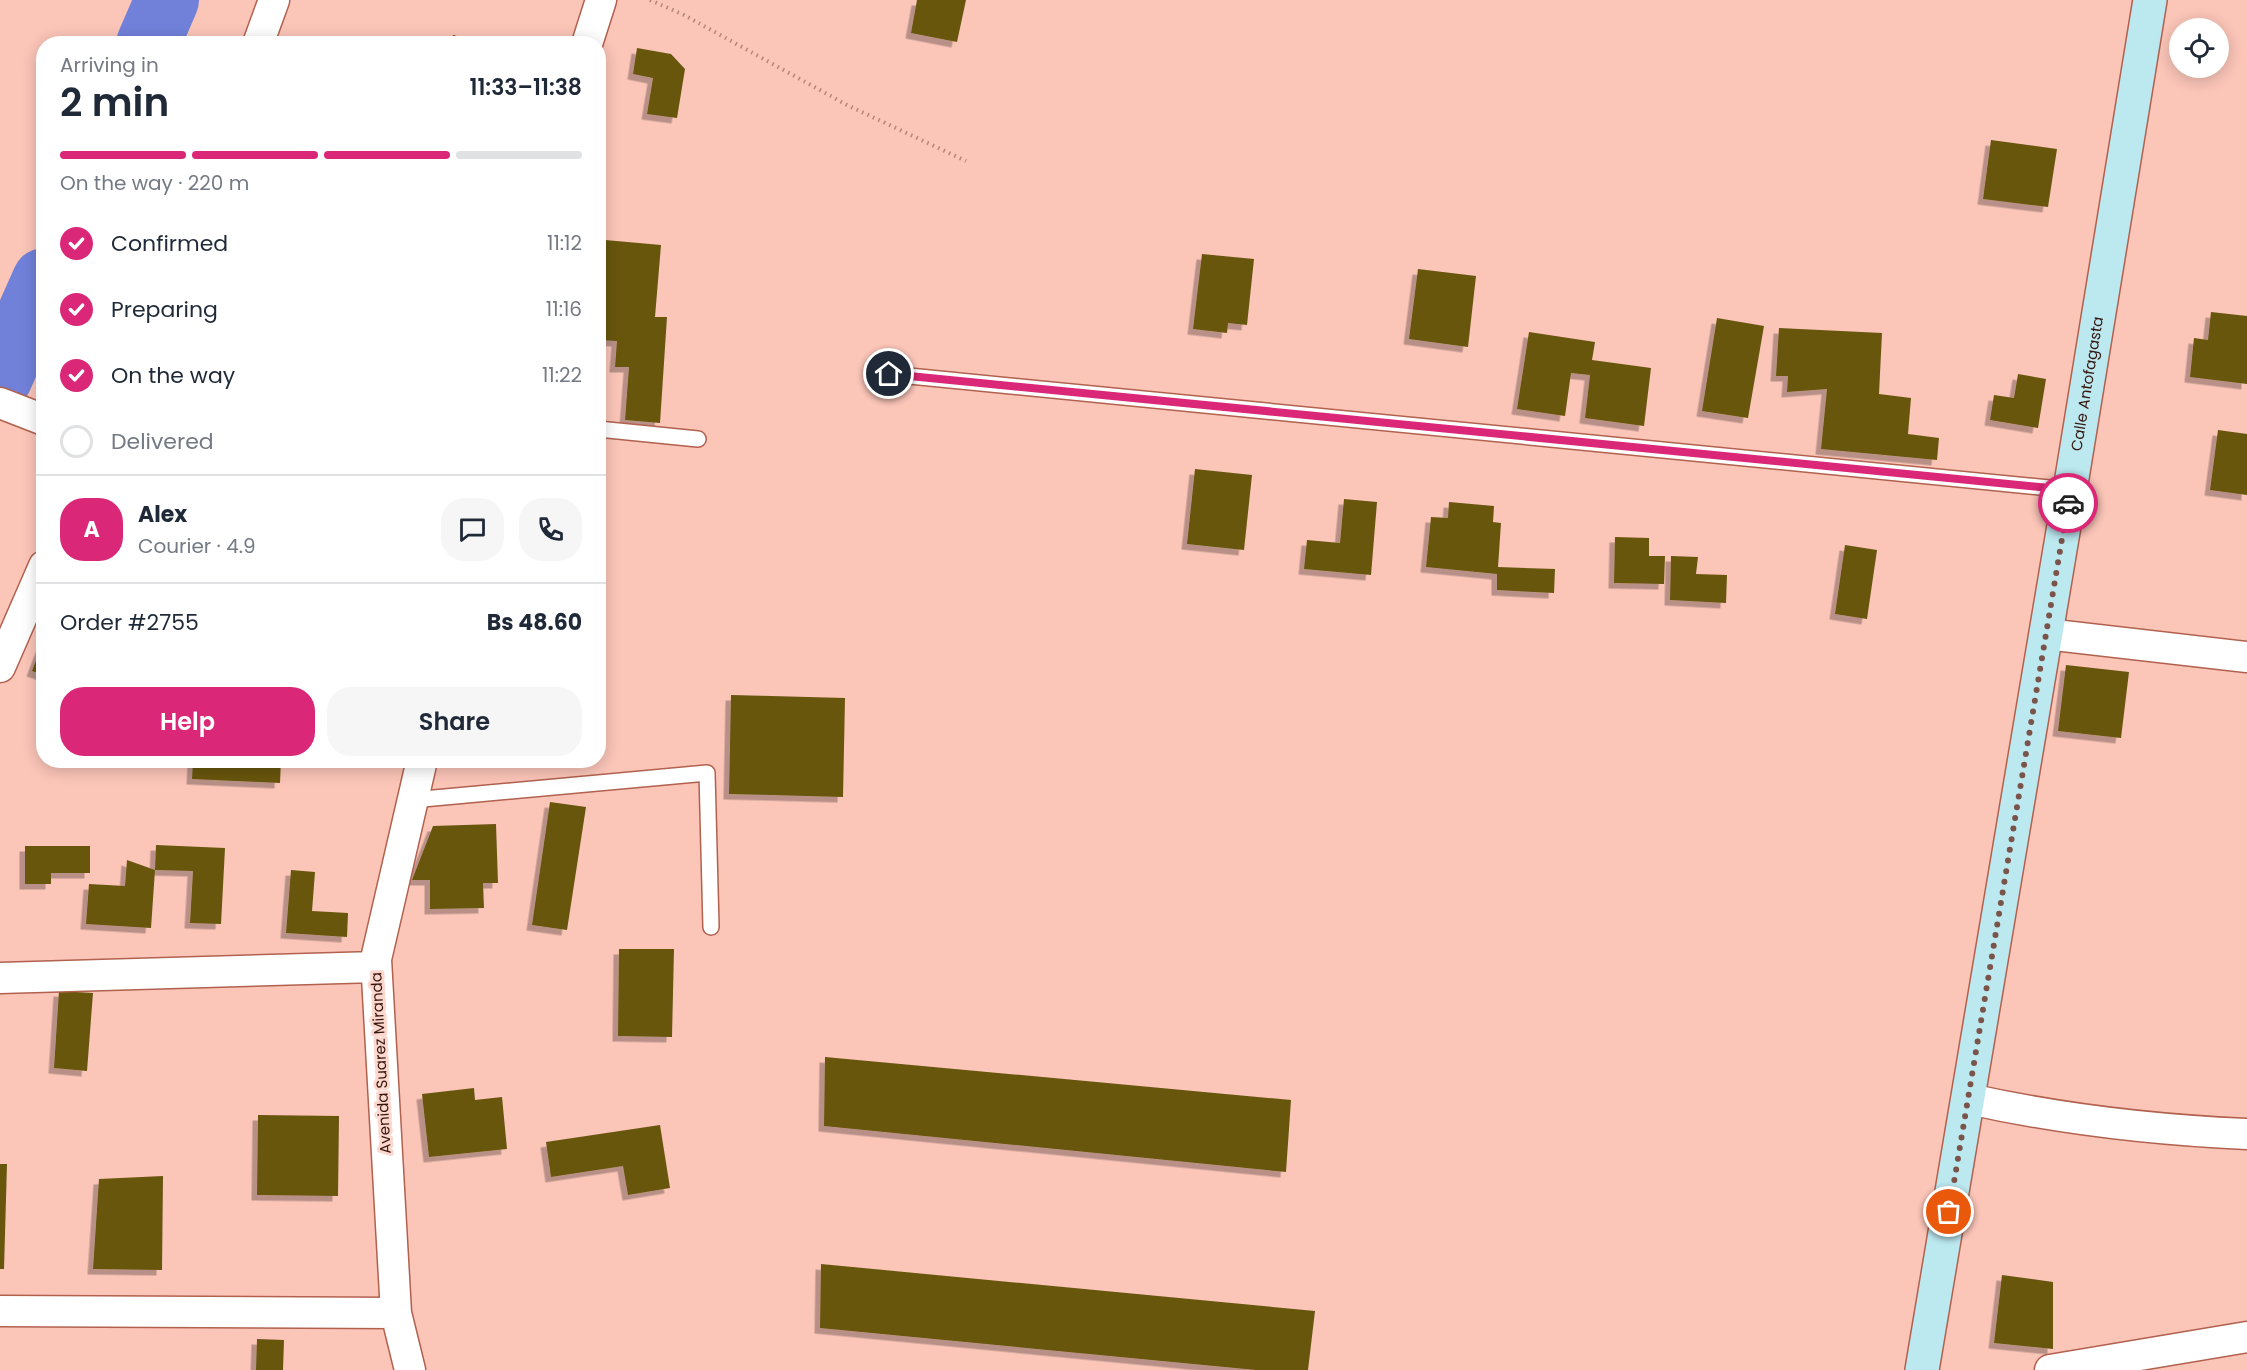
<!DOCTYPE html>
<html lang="en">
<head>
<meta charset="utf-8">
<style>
	body { margin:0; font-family:Poppins,sans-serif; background:#f6f6f7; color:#1f2937; height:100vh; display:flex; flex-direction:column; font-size:22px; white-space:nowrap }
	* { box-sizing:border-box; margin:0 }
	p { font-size:20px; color:#747a83 }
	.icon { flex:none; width:33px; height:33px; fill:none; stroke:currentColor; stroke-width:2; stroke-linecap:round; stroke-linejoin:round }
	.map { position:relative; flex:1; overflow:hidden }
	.details { position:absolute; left:36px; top:36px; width:570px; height:732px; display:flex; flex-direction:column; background:#fff; border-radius:24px; box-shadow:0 3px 15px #0003 }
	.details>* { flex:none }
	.tools { position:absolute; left:2169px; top:18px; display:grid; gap:12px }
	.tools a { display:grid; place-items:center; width:60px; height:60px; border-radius:50%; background:#fff; box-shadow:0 3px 15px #0003; font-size:30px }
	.pin { position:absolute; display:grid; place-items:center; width:51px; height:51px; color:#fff; margin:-26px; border:3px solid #fff; border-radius:50%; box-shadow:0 2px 6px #0007 }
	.courier { position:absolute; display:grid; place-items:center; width:60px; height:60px; margin:-30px; border:4px solid #db2777; border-radius:50%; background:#fff; color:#222; box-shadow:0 2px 8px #0007 }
	.headline em { font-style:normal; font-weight:600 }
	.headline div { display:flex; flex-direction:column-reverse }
	.headline { display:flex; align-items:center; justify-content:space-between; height:102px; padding:0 24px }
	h1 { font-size:39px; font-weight:600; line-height:45px }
	.bar { display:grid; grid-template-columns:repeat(4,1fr); gap:9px 6px; align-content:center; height:72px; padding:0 24px }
	.bar i { height:8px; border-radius:4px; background:#e0e1e3 }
	.bar .selected { background:#db2777 }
	.bar p { grid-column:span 4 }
	.line { display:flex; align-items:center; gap:15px; padding:0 24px; border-top:2px solid #e0e1e3 }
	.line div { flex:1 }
	.round { display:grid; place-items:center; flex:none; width:63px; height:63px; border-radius:24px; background:#f6f6f7 }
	ol { padding:0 24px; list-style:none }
	li { display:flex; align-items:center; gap:18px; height:66px }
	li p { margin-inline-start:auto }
	li .icon { padding:6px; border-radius:50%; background:#db2777; color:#fff; stroke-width:4 }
	li:last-child { color:#747a83 }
	li i { width:33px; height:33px; border:3px solid #e0e1e3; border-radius:50% }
	.action { display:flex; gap:12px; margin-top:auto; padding:12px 24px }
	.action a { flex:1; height:69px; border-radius:24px; background:#db2777; color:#fff; font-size:24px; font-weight:600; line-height:69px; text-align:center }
	.action a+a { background:#f6f6f7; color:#1f2937 }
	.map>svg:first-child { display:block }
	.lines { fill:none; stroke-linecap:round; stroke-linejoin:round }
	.river { stroke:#7181d9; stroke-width:64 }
	.building { fill:#675611; filter:url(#shadow) }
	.service-casing { stroke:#b1614e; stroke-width:18 }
	.minor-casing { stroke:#b1614e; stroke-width:33 }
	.secondary-casing { stroke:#b1614e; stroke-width:36 }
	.path { stroke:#b4867a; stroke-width:4; stroke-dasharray:1.5 4.5; stroke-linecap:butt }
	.service { stroke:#fff; stroke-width:15 }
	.minor { stroke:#fff; stroke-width:30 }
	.secondary { stroke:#bce8f0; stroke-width:33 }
	.done { stroke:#7a5349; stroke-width:6; stroke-dasharray:0 10.8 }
	.route { stroke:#db2777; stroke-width:8 }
	.labels { text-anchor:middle; stroke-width:6; stroke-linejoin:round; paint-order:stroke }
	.street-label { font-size:15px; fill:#35150d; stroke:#fcd7ce }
</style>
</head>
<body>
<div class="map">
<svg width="2247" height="1370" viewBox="0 0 2247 1370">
	<defs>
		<filter id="shadow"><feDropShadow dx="-5.5" dy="5.5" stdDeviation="0" flood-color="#0004"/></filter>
	</defs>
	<rect width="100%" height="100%" fill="#fbc5b8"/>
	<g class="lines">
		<path class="river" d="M 148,44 L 167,0
			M 0,379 L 44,280"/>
	</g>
	<path class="building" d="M 917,0 L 966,0 L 957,42 L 911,33 Z
		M 453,35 L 485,43 L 485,44 L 450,44 Z
		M 637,48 L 671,54 L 685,69 L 677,118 L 647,114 L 653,78 L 633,74 Z
		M 1991,140 L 2057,149 L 2048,207 L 1983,199 Z
		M 605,240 L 661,245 L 655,317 L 667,317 L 660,423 L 625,420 L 629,367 L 615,367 L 617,341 L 598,340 L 598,313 Z
		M 1202,254 L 1254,259 L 1247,325 L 1228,323 L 1227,333 L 1193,329 Z
		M 1418,269 L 1476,276 L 1468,347 L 1409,339 Z
		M 2211,312 L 2247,316 L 2247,384 L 2190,377 L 2194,338 L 2208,340 Z
		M 1717,318 L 1764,326 L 1748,418 L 1702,411 Z
		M 1779,328 L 1882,333 L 1879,394 L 1911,398 L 1908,434 L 1939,438 L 1937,460 L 1821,449 L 1827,389 L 1787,392 L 1788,376 L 1776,376 Z
		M 1529,332 L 1595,342 L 1592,360 L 1651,368 L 1644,426 L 1585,418 L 1591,367 L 1590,375 L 1571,373 L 1565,416 L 1517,409 Z
		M 2018,374 L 2046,379 L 2038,428 L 1990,420 L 1994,395 L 2014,398 Z
		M 2218,430 L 2247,434 L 2247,495 L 2210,490 Z
		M 1195,469 L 1252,475 L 1244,550 L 1187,544 Z
		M 1344,499 L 1377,502 L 1371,575 L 1304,569 L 1307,540 L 1340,543 Z
		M 1449,502 L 1494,506 L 1493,522 L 1501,523 L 1498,567 L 1555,569 L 1554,593 L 1497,590 L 1497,574 L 1426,567 L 1431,517 L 1448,518 Z
		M 1615,537 L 1649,538 L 1649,556 L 1665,556 L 1664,584 L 1614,583 Z
		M 1845,545 L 1877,550 L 1867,619 L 1835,614 Z
		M 1671,556 L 1698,557 L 1696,574 L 1727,575 L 1726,603 L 1670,600 Z
		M 598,609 L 603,609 L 600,640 L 598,640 Z
		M 43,642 L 44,642 L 44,675 L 32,671 Z
		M 2066,665 L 2129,672 L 2121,738 L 2058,731 Z
		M 731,695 L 845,698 L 843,797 L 729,794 Z
		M 193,760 L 281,760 L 280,783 L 192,779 Z
		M 550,802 L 586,807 L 567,930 L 532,925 Z
		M 496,824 L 498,883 L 483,883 L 484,908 L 430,909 L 430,880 L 412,880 L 433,826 Z
		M 156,845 L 225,848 L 221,924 L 190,923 L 193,871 L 155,870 Z
		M 25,846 L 90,846 L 90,873 L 51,873 L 51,884 L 25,884 Z
		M 127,860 L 155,870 L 151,928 L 86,924 L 89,884 L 125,886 Z
		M 291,870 L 315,872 L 312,911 L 348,913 L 347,937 L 286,933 Z
		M 619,949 L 674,949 L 672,1037 L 618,1036 Z
		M 59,991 L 93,993 L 87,1071 L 54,1068 Z
		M 825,1057 L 1291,1100 L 1286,1172 L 824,1126 Z
		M 474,1088 L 475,1100 L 502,1097 L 507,1149 L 429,1157 L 422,1094 Z
		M 258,1115 L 339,1116 L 338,1196 L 257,1195 Z
		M 660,1125 L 670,1188 L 628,1195 L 623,1166 L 551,1177 L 546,1142 Z
		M 0,1164 L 7,1164 L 4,1269 L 0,1269 Z
		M 163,1176 L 162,1270 L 93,1269 L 99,1179 Z
		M 821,1264 L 1315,1311 L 1308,1370 L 1256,1370 L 820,1328 Z
		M 2002,1275 L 2053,1282 L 2053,1349 L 1994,1343 Z
		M 257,1339 L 284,1340 L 283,1370 L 256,1370 Z"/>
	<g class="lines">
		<g class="service-casing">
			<path id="service" d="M 889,374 L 2070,490
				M 598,429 L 698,439
				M 412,800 L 707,773 L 711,927"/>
		</g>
		<g class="minor-casing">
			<path id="minor" d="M 258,44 L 274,0
				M 587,44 L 601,0
				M 0,403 L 44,420
				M 2046,634 L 2247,657
				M 0,667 L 44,566
				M 0,978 L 376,967
				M 1969,1099 C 2060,1119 2154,1130 2247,1134
				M 0,1311 L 396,1313
				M 410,1370 L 396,1313 L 376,959 L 422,760
				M 2050,1370 L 2247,1337"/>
		</g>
		<g class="secondary-casing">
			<g id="secondary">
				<path id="s1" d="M 1922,1370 L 2070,490 L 2150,0"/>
			</g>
		</g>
		<path class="path" d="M 650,0 L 684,15 L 847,105 L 966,161"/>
		<use href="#service" class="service"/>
		<use href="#minor" class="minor"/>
		<use href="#secondary" class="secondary"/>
	</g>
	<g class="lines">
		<path class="done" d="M 1949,1212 L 2068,503"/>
		<path class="route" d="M 889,374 L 2070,490 L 2068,503"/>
	</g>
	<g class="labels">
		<g class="street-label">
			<text dy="5" stroke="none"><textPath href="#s1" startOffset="1000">Calle Antofagasta</textPath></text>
			<text transform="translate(381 1063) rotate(-93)" y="5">Avenida Suarez Miranda</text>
		</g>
	</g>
</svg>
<div class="tools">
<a><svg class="icon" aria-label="locate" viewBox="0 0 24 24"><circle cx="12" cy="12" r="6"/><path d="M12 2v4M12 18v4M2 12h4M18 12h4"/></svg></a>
</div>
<div class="pin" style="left:1949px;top:1212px;background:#ea580c"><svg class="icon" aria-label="bag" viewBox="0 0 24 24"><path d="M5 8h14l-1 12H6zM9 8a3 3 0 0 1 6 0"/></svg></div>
<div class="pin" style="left:889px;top:374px;background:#1f2937"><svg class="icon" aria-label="home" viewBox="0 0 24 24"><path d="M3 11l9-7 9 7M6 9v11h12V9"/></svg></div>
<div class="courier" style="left:2068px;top:503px"><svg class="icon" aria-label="car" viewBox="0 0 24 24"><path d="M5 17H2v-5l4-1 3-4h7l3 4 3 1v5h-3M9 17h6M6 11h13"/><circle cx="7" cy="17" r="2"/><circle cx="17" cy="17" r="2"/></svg></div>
<section class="details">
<div class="headline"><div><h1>2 min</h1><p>Arriving in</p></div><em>11:33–11:38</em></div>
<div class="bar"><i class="selected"></i><i class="selected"></i><i class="selected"></i><i></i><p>On the way · 220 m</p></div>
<ol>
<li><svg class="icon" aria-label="check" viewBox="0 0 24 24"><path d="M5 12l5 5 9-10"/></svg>Confirmed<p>11:12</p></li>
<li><svg class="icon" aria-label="check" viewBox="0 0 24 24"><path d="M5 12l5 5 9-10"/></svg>Preparing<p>11:16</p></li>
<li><svg class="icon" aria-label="check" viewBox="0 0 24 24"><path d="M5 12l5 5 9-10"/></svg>On the way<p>11:22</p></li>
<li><i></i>Delivered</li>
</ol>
<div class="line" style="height:108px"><b class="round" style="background:#db2777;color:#fff">A</b><div><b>Alex</b><p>Courier · 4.9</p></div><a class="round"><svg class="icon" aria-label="chat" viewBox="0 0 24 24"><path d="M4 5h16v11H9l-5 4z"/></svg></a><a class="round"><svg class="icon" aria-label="phone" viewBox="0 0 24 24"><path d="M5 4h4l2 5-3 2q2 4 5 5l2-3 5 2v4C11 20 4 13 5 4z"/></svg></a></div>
<div class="line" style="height:78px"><div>Order #2755</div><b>Bs 48.60</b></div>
<div class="action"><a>Help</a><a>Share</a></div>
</section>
</div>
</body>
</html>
